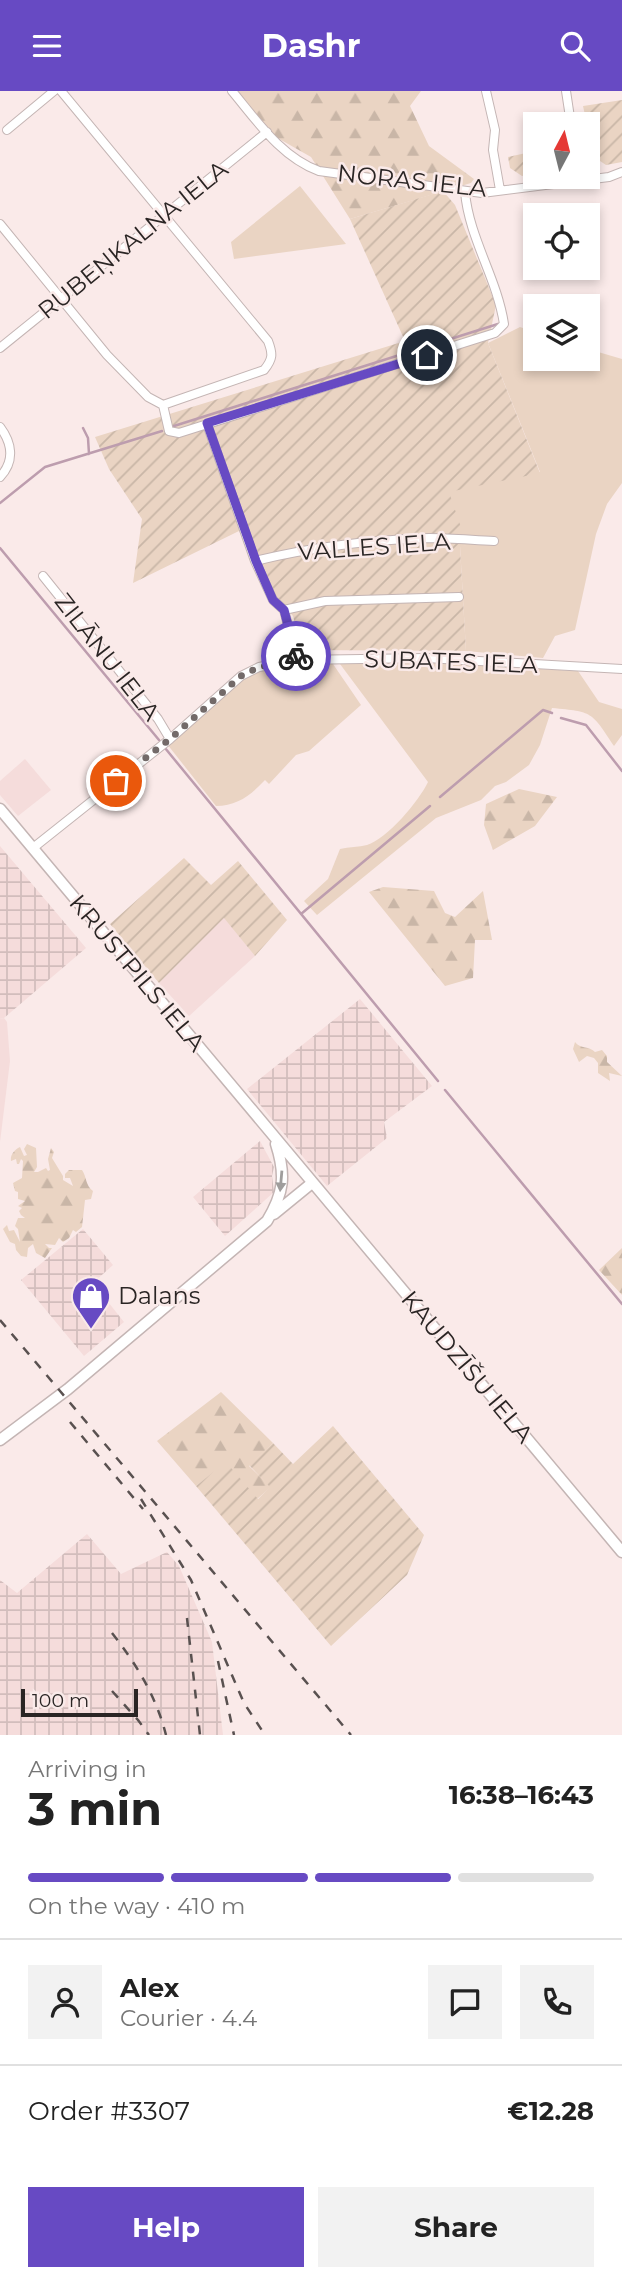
<!DOCTYPE html>
<html lang="en">
<head>
<meta charset="utf-8">
<style>
	body { margin:0; font-family:Montserrat,sans-serif; background:#f2f2f2; color:#222; height:100vh; display:flex; flex-direction:column; font-size:26px; white-space:nowrap }
	* { box-sizing:border-box; margin:0 }
	p { font-size:23px; color:#767676 }
	.icon { flex:none; width:38px; height:38px; fill:none; stroke:currentColor; stroke-width:2; stroke-linecap:round; stroke-linejoin:round }
	.map { position:relative; height:1644px; overflow:hidden }
	.details { display:flex; flex-direction:column; background:#fff; flex:1 }
	.details>* { flex:none }
	.needle { width:46px; rotate:7deg }
	.tools { position:absolute; left:523px; top:21px; display:grid; gap:14px }
	.tools a { display:grid; place-items:center; width:77px; height:77px; border-radius:0px; background:#fff; box-shadow:0 4px 10px #0003; font-size:35px }
	.scale { position:absolute; left:21px; bottom:18px; width:117px; box-sizing:border-box; padding-left:7px; border:4px solid #2a2524; border-top:0; font-size:19px; line-height:24px; white-space:nowrap; color:#2a2524; -webkit-text-stroke:5px #faeae9; paint-order:stroke }
	.pin { position:absolute; display:grid; place-items:center; width:60px; height:60px; color:#fff; margin:-30px; border:4px solid #fff; border-radius:50%; box-shadow:0 2px 7px #0007 }
	.courier { position:absolute; display:grid; place-items:center; width:70px; height:70px; margin:-35px; border:5px solid #674ac3; border-radius:50%; background:#fff; color:#222; box-shadow:0 2px 9px #0007 }
	.head em { font-style:normal; font-weight:700 }
	.head div { display:flex; flex-direction:column-reverse }
	.head { display:flex; align-items:center; justify-content:space-between; height:119px; padding:0 28px }
	h1 { font-size:46px; font-weight:700; line-height:52px }
	.bar { display:grid; grid-template-columns:repeat(4,1fr); gap:10px 7px; align-content:center; height:84px; padding:0 28px }
	.bar i { height:9px; border-radius:5px; background:#e0e0e0 }
	.bar .current { background:#674ac3 }
	.bar p { grid-column:span 4 }
	.line { display:flex; align-items:center; gap:18px; padding:0 28px; border-top:2px solid #e0e0e0 }
	.line div { flex:1 }
	.round { display:grid; place-items:center; flex:none; width:74px; height:74px; border-radius:0px; background:#f2f2f2 }
	.cta { display:flex; gap:14px; margin-top:auto; padding:14px 28px }
	.cta a { flex:1; height:80px; border-radius:0px; background:#674ac3; color:#fff; font-size:28px; font-weight:700; line-height:80px; text-align:center }
	.cta a+a { background:#f2f2f2; color:#222 }
	header { display:flex; justify-content:space-between; align-items:center; height:91px; padding:0 28px; background:#674ac3; color:#fff; font-size:32px; font-weight:700 }
	.map>svg:first-child { display:block }
	.built { fill:#f5dcdb }
	.industrial { fill:url(#industrial-grid) }
	.grass { fill:#ead4c3 }
	.forest { fill:url(#forest-firs) }
	.garden { fill:url(#garden-furrows) }
	.lines { fill:none; stroke-linecap:round; stroke-linejoin:round }
	.stream { stroke:#bd9dae; stroke-width:2.5 }
	.minor-casing { stroke:#c4b5b4; stroke-width:10 }
	.tertiary-casing { stroke:#c4b5b4; stroke-width:13 }
	.minor { stroke:#fff; stroke-width:8 }
	.tertiary { stroke:#fff; stroke-width:10 }
	.rail { stroke:#595150; stroke-width:2.5; stroke-dasharray:9 9; stroke-linecap:butt }
	.oneway { fill:#9f9d9c }
	.done { stroke:#736a69; stroke-width:7; stroke-dasharray:0 12.6 }
	.route { stroke:#674ac3; stroke-width:9 }
	.labels { text-anchor:middle; stroke-width:5; stroke-linejoin:round; paint-order:stroke }
	.street-label { font-size:24px; fill:#2a2524; stroke:#faeae9 }
	.poi-label { font-size:24px; fill:#2a2524; stroke:#faeae9; text-anchor:start }
</style>
</head>
<body>
<header><svg class="icon" aria-label="menu" viewBox="0 0 24 24"><path d="M4 6h16M4 12h16M4 18h16"/></svg>Dashr<svg class="icon" aria-label="search" viewBox="0 0 24 24"><circle cx="10" cy="10" r="6"/><path d="M15 15l6 6"/></svg></header>
<div class="map">
<svg width="622" height="1644" viewBox="0 0 622 1644">
	<defs>
		<pattern id="industrial-grid" width="8" height="8" patternUnits="userSpaceOnUse" patternTransform="scale(1.75)"><rect width="8" height="8" fill="#f5dcdb"/><path d="M0 4h8M4 0v8" fill="none" stroke="#d2bdbc"/></pattern>
		<pattern id="forest-firs" width="22" height="20" patternUnits="userSpaceOnUse" patternTransform="scale(1.75)"><rect width="22" height="20" fill="#ead4c3"/><path d="M5 1l3.5 6h-7zM16 11l3.5 6h-7z" fill="#c9b6a7"/></pattern>
		<pattern id="garden-furrows" width="10" height="10" patternUnits="userSpaceOnUse" patternTransform="scale(1.75)"><rect width="10" height="10" fill="#ead4c3"/><path d="M-1 1l2-2M0 10L10 0M9 11l2-2" fill="none" stroke="#c9b6a7"/></pattern>
	</defs>
	<rect width="100%" height="100%" fill="#faeae9"/>
	<path class="built" d="M 25,668 L 51,699 L 18,725 L 0,704 L 0,690 Z
		M 224,826 L 255,865 L 189,925 L 159,892 Z
		M 4,927 L 7,931 L 10,970 L 0,1051 L 0,928 Z"/>
	<path class="industrial" d="M 0,755 L 86,857 L 4,927 L 0,928 Z
		M 360,908 L 432,995 L 384,1031 L 387,1047 L 327,1095 L 247,998 Z
		M 260,1050 L 274,1076 L 272,1085 L 274,1101 L 225,1145 L 193,1106 Z
		M 83,1138 L 113,1174 L 93,1192 L 124,1231 L 84,1265 L 21,1189 Z
		M 87,1443 L 121,1483 L 167,1461 L 179,1475 L 212,1551 L 223,1644 L 0,1644 L 0,1489 L 17,1502 Z"/>
	<path class="grass" d="M 300,95 L 346,153 L 234,168 L 231,151 Z
		M 520,236 L 535,241 L 536,268 L 588,268 L 588,258 L 622,268 L 622,392 L 607,413 L 596,443 L 575,539 L 555,545 L 543,567 L 466,560 L 460,455 L 466,454 L 448,400 L 540,381 L 488,252 Z
		M 412,571 L 578,580 L 599,611 L 622,618 L 622,644 L 614,655 C 591,620 593,621 552,617 L 540,654 L 529,674 L 506,691 L 495,695 L 481,709 L 436,727 L 317,824 L 304,810 L 328,788 L 340,758 C 349,756 359,756 367,754 C 387,748 419,710 428,691 L 340,573 Z
		M 304,572 L 333,573 L 361,614 L 309,660 L 296,664 L 269,693 L 265,689 C 251,704 237,715 216,715 L 167,653 L 247,584 L 273,575 Z"/>
	<path class="forest" d="M 232,0 L 421,0 L 410,15 L 429,55 L 474,88 L 471,92 L 350,128 L 311,66 L 267,41 Z
		M 519,698 L 557,706 L 535,735 L 493,759 L 484,734 L 486,713 Z
		M 383,796 L 434,800 L 445,822 L 455,826 L 483,800 L 492,849 L 475,849 L 473,887 L 445,895 L 369,801 Z
		M 575,951 C 580,958 590,955 595,961 L 602,959 L 607,965 L 607,971 L 622,985 L 609,982 L 610,990 L 598,982 L 598,972 L 594,967 L 587,965 L 579,971 L 573,958 Z
		M 27,1053 L 36,1057 L 37,1076 L 34,1081 L 38,1081 L 46,1077 L 48,1080 L 50,1079 L 48,1068 L 51,1057 L 54,1061 L 52,1067 L 63,1085 L 63,1089 L 73,1095 L 70,1087 L 65,1087 L 65,1083 L 69,1079 L 82,1079 C 87,1086 85,1094 93,1100 L 91,1108 L 85,1109 L 82,1136 L 76,1141 L 73,1139 L 69,1147 L 63,1151 L 59,1147 L 55,1154 L 45,1153 L 49,1157 L 52,1157 L 45,1167 L 36,1162 L 33,1153 L 28,1157 L 27,1166 L 21,1165 L 16,1159 L 15,1153 L 10,1151 L 3,1138 L 7,1134 L 9,1140 L 14,1139 L 20,1151 L 18,1138 L 15,1135 L 18,1127 L 25,1127 L 21,1124 L 19,1120 L 22,1117 L 18,1115 L 25,1110 L 18,1108 L 18,1101 L 15,1100 L 13,1092 L 22,1087 L 23,1070 L 21,1068 L 19,1073 L 17,1073 L 16,1068 L 11,1070 C 10,1064 14,1059 20,1056 L 24,1065 L 27,1064 L 24,1058 Z
		M 622,1157 L 622,1204 L 599,1179 Z
		M 221,1301 L 273,1352 L 249,1375 L 271,1396 L 257,1408 L 226,1372 L 196,1395 L 157,1350 Z"/>
	<path class="garden" d="M 622,9 L 622,71 L 606,74 L 594,66 L 583,15 Z
		M 535,60 L 535,83 L 522,85 L 510,77 L 508,66 Z
		M 443,100 L 455,114 L 496,214 L 488,252 L 540,382 L 449,401 L 467,454 L 460,456 L 466,560 L 302,559 L 293,525 L 273,503 L 239,440 L 133,492 L 142,428 L 109,378 L 95,346 L 405,250 L 350,128 Z
		M 184,767 L 211,794 L 238,770 L 287,829 L 255,865 L 224,827 L 159,892 L 110,833 Z
		M 333,1335 L 424,1444 L 407,1484 L 331,1555 L 196,1395 L 226,1371 L 258,1408 L 270,1396 L 249,1374 L 273,1352 L 293,1373 Z"/>
	<g class="lines">
		<path class="stream" d="M 174,335 L 498,233
			M 83,337 L 88,347 L 89,363
			M 0,412 L 45,376 L 162,340
			M 0,457 L 159,649
			M 561,627 L 586,634 L 622,680
			M 165,657 L 438,990
			M 440,706 L 543,619 L 552,622
			M 301,823 L 430,715
			M 445,999 L 622,1213"/>
		<g class="minor-casing">
			<path id="minor" d="M 61,0 L 268,250 C 273,263 273,268 264,279 L 163,314
				M 232,0 C 257,30 281,66 319,80 L 482,102 L 609,86 L 622,81
				M 486,0 L 495,39 L 493,59 L 500,99
				M 566,0 L 571,33
				M 7,39 L 54,0
				M 0,133 L 107,264 L 148,306 L 163,314
				M 0,257 L 267,41
				M 163,314 L 169,340 L 179,342 L 495,242 L 504,233 C 497,187 469,147 465,101
				M 207,333 L 255,470 L 273,509 L 284,519 L 297,569
				M 0,336 C 12,352 15,370 0,386
				M 255,470 C 312,456 370,449 429,447 C 450,447 472,449 494,450
				M 43,485 L 158,628 L 170,648
				M 284,519 L 325,510 L 459,506
				M 33,757 L 170,648 L 241,585 L 259,576 L 297,569 L 426,567 L 622,578"/>
		</g>
		<g class="tertiary-casing">
			<path id="tertiary" d="M 0,718 L 622,1461
				M 274,1123 L 312,1092
				M 0,1349 L 68,1298 L 267,1130 C 284,1102 286,1084 276,1053"/>
		</g>
		<use href="#minor" class="minor"/>
		<use href="#tertiary" class="tertiary"/>
		<path class="rail" d="M 0,1229 L 351,1644
			M 70,1331 L 143,1418
			M 141,1408 L 191,1489 L 244,1612 L 265,1644
			M 187,1527 L 200,1644
			M 112,1542 C 137,1574 156,1605 166,1644
			M 218,1570 L 234,1644
			M 112,1600 L 138,1629 L 149,1644"/>
	</g>
	<defs><path id="oneway-solid" d="M-6-.8H1V-3.2L6.5 0L1 3.2V.8H-6Z" transform="scale(1.75)"/></defs>
	<use class="oneway" href="#oneway-solid" transform="translate(281 1090) rotate(95)"/>
	<g class="lines">
		<path class="done" d="M 116,690 L 170,648 L 241,585 L 259,576 L 297,569 L 296,565"/>
		<path class="route" d="M 296,565 L 284,519 L 273,509 L 256,470 L 207,332 L 427,264"/>
	</g>
	<defs>
		<g id="shop-pin" transform="scale(2.0125)"><path d="M0 17L-7.5 6A9.5 9.5 0 1 1 7.5 6Z" fill="#674ac3" stroke="#faeae9"/><path d="M-5-2.5h2.3a2.7 3.5 0 0 1 5.4 0H5L5.5 6h-11ZM-1.5-2.5h3a1.5 2.3 0 0 0-3 0Z" fill="#fff"/></g>
	</defs>
	<g fill-rule="evenodd">
		<use href="#shop-pin" x="91" y="1205"/>
	</g>
	<g class="labels">
		<g class="street-label">
			<text transform="translate(412 90) rotate(6)" y="8">NORAS IELA</text>
			<text transform="translate(133 149) rotate(-39)" y="8">RUBEŅKALNA IELA</text>
			<text transform="translate(374 456) rotate(-4)" y="8">VALLES IELA</text>
			<text transform="translate(107 566) rotate(52)" y="8">ZILĀNU IELA</text>
			<text transform="translate(451 571) rotate(2)" y="8">SUBATES IELA</text>
			<text transform="translate(137 882) rotate(50)" y="8">KRUSTPILS IELA</text>
			<text transform="translate(467 1276) rotate(50)" y="8">KAUDZĪŠU IELA</text>
		</g>
		<g class="poi-label">
			<text x="118" y="1213">Dalans</text>
		</g>
	</g>
</svg>
<div class="tools">
<a><svg class="needle" viewBox="-14 -14 28 28"><path d="M0-13l5 13h-10z" fill="#e53935"/><path d="M0 13l5-13h-10z" fill="#767676"/></svg></a>
<a><svg class="icon" aria-label="locate" viewBox="0 0 24 24"><circle cx="12" cy="12" r="6"/><path d="M12 2v4M12 18v4M2 12h4M18 12h4"/></svg></a>
<a><svg class="icon" aria-label="layers" viewBox="0 0 24 24"><path d="M12 4l9 5-9 5-9-5zM3 14l9 5 9-5"/></svg></a>
</div>
<div class="scale">100 m</div>
<div class="pin" style="left:116px;top:690px;background:#ea580c"><svg class="icon" aria-label="bag" viewBox="0 0 24 24"><path d="M5 8h14l-1 12H6zM9 8a3 3 0 0 1 6 0"/></svg></div>
<div class="pin" style="left:427px;top:264px;background:#1f2937"><svg class="icon" aria-label="home" viewBox="0 0 24 24"><path d="M3 11l9-7 9 7M6 9v11h12V9"/></svg></div>
<div class="courier" style="left:296px;top:565px"><svg class="icon" aria-label="bike" viewBox="0 0 24 24"><circle cx="6" cy="16" r="4"/><circle cx="18" cy="16" r="4"/><path d="M6 16l4-8h5l3 8M10 8l3 8H6M13 5h3"/></svg></div>
</div>
<section class="details">
<div class="head"><div><h1>3 min</h1><p>Arriving in</p></div><em>16:38–16:43</em></div>
<div class="bar"><i class="current"></i><i class="current"></i><i class="current"></i><i></i><p>On the way · 410 m</p></div>
<div class="line" style="height:126px"><a class="round"><svg class="icon" aria-label="person" viewBox="0 0 24 24"><circle cx="12" cy="8" r="4"/><path d="M4 21q1-7 8-7t8 7"/></svg></a><div><b>Alex</b><p>Courier · 4.4</p></div><a class="round"><svg class="icon" aria-label="chat" viewBox="0 0 24 24"><path d="M4 5h16v11H9l-5 4z"/></svg></a><a class="round"><svg class="icon" aria-label="phone" viewBox="0 0 24 24"><path d="M5 4h4l2 5-3 2q2 4 5 5l2-3 5 2v4C11 20 4 13 5 4z"/></svg></a></div>
<div class="line" style="height:91px"><div>Order #3307</div><b>€12.28</b></div>
<div class="cta"><a>Help</a><a>Share</a></div>
</section>
</body>
</html>
